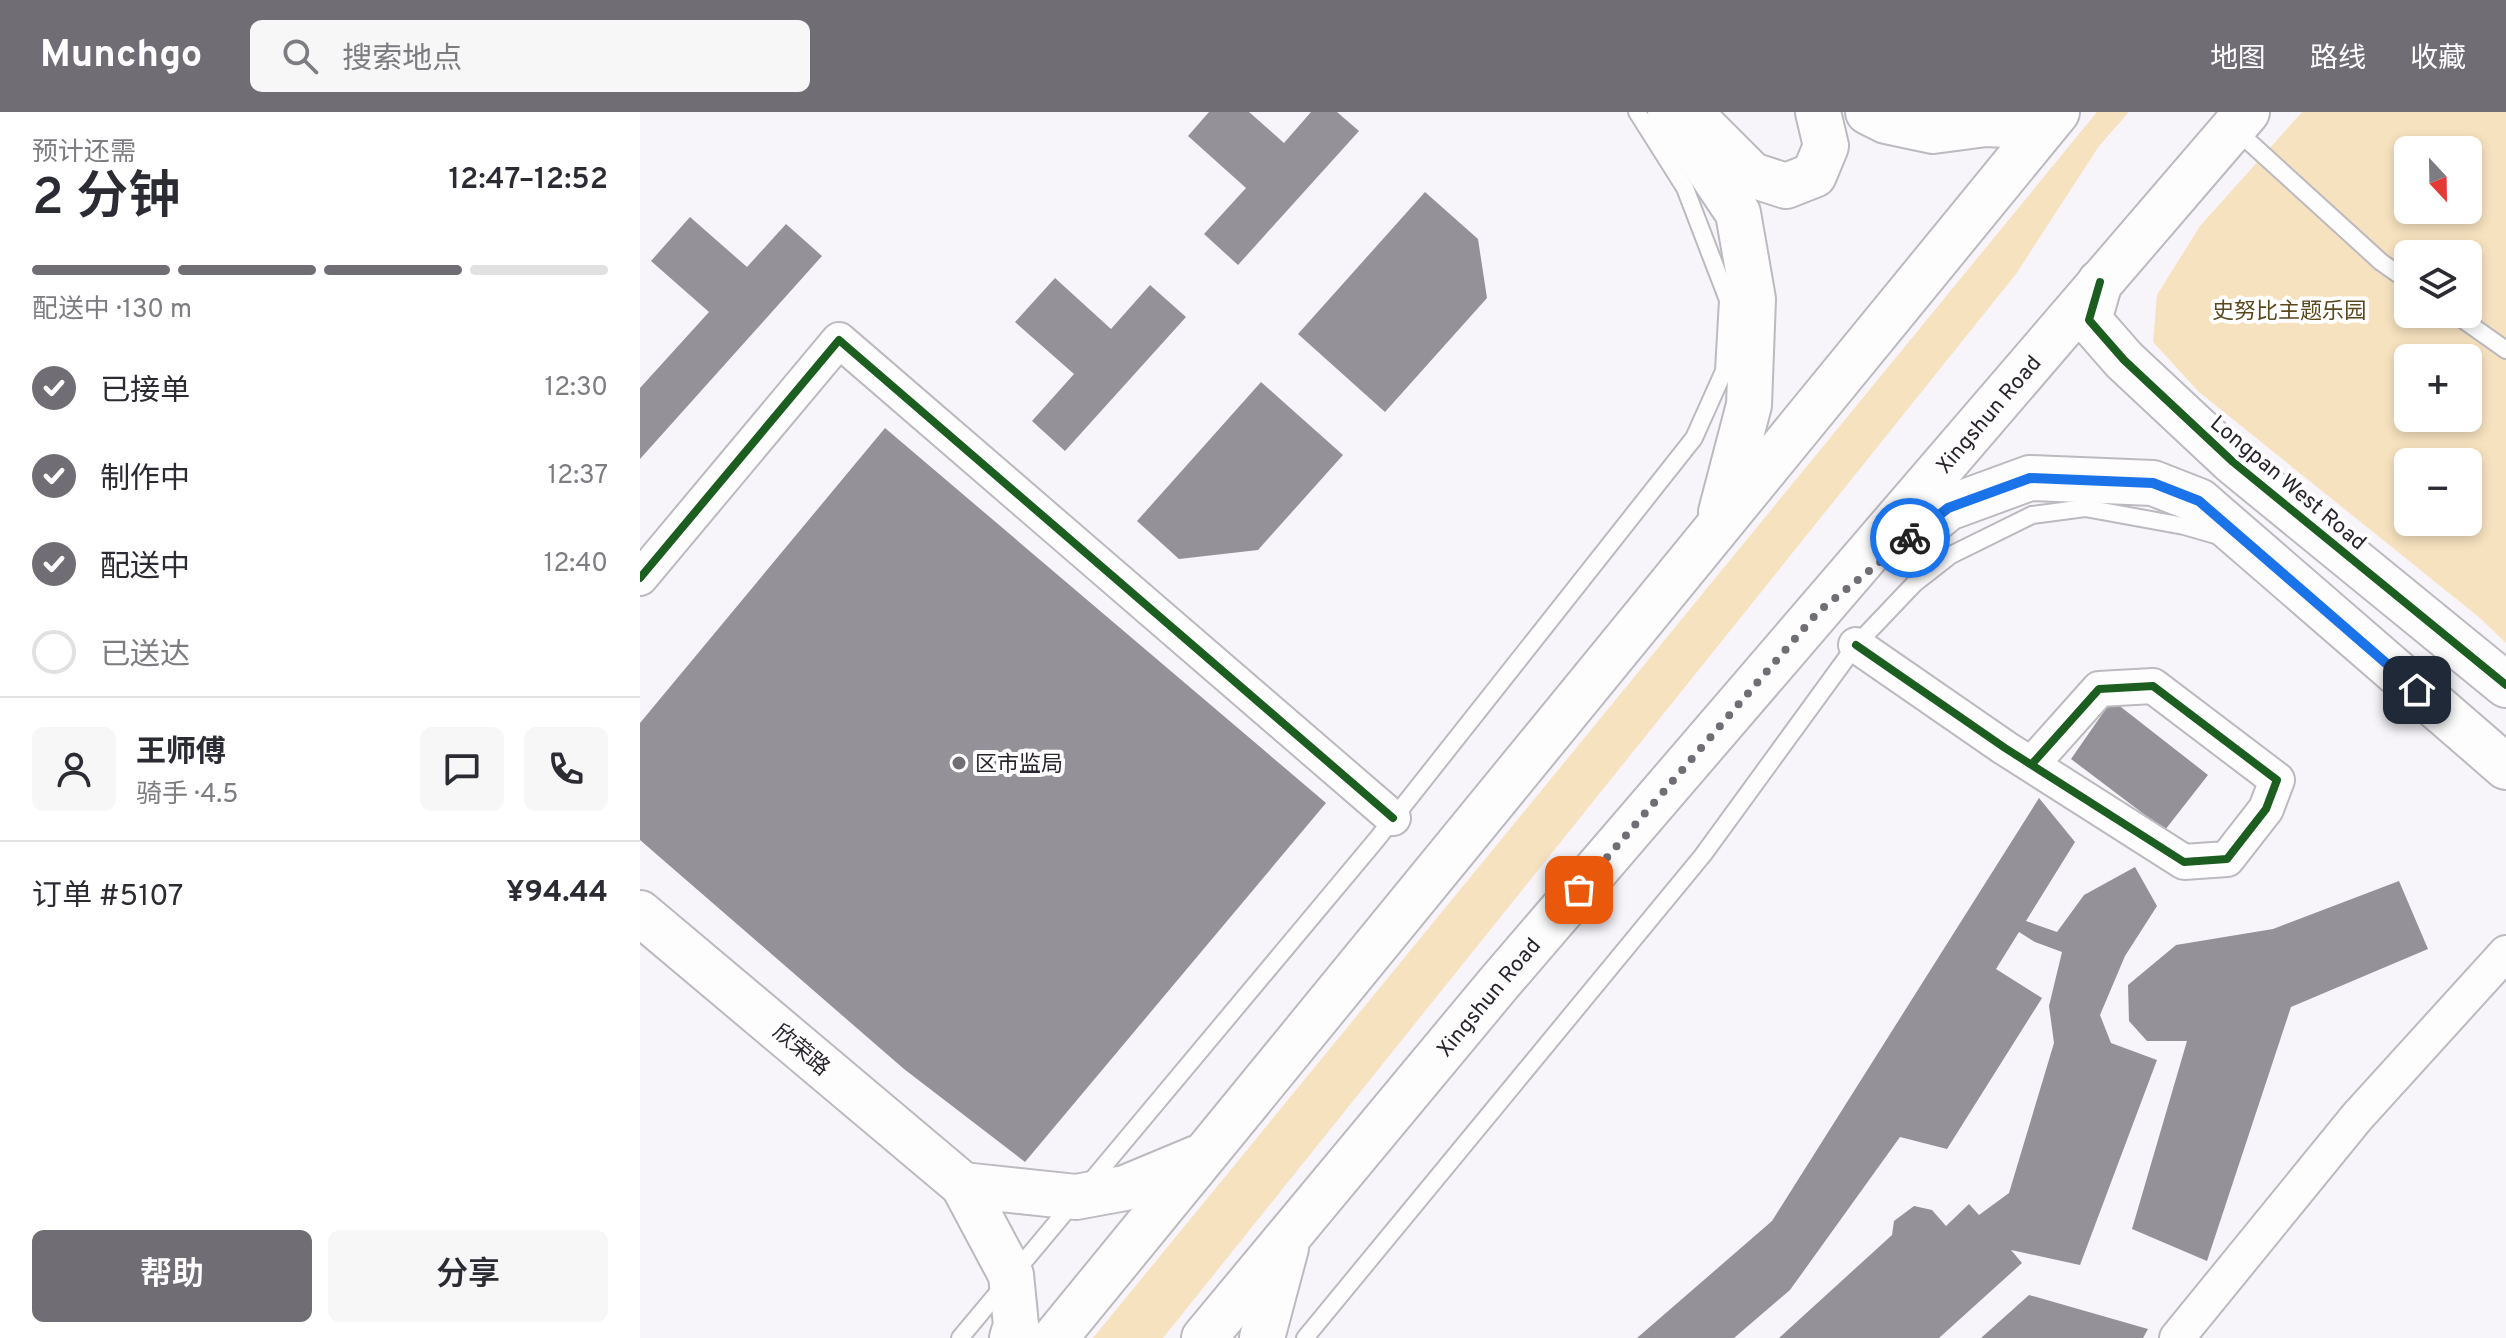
<!DOCTYPE html>
<html lang="zh">
<head>
<meta charset="utf-8">
<style>
	body { margin:0; font-family:Overpass,"Noto Sans SC",sans-serif; background:#f7f7f7; color:#2b2b33; height:100vh; display:flex; flex-direction:column; font-size:30px; white-space:nowrap }
	* { box-sizing:border-box; margin:0 }
	p { font-size:26px; color:#7c7c81 }
	.icon { flex:none; width:44px; height:44px; fill:none; stroke:currentColor; stroke-width:2; stroke-linecap:round; stroke-linejoin:round }
	.map { position:relative; flex:1; overflow:hidden }
	.details { display:flex; flex-direction:column; background:#fff; width:640px }
	.details>* { flex:none }
	.needle { width:52px; rotate:158deg }
	.fabs { position:absolute; left:1754px; top:24px; display:grid; gap:16px }
	.fabs a { display:grid; place-items:center; width:88px; height:88px; border-radius:12px; background:#fff; box-shadow:0 4px 12px #0003; font-size:40px }
	.pin { position:absolute; display:grid; place-items:center; width:68px; height:68px; color:#fff; margin:-34px; border-radius:16px; box-shadow:0 4px 12px #0006 }
	.courier { position:absolute; display:grid; place-items:center; width:80px; height:80px; margin:-40px; border:6px solid #1a73e8; border-radius:50%; background:#fff; color:#222; box-shadow:0 2px 10px #0007 }
	.summary em { font-style:normal; font-weight:600 }
	.summary div { display:flex; flex-direction:column-reverse }
	.summary { display:flex; align-items:center; justify-content:space-between; height:136px; padding:0 32px }
	h1 { font-size:52px; font-weight:600; line-height:60px }
	.bar { display:grid; grid-template-columns:repeat(4,1fr); gap:12px 8px; align-content:center; height:96px; padding:0 32px }
	.bar i { height:10px; border-radius:6px; background:#e1e1e2 }
	.bar .selected { background:#716d75 }
	.bar p { grid-column:span 4 }
	.line { display:flex; align-items:center; gap:20px; padding:0 32px; border-top:2px solid #e1e1e2 }
	.line div { flex:1 }
	.round { display:grid; place-items:center; flex:none; width:84px; height:84px; border-radius:12px; background:#f7f7f7 }
	ol { padding:0 32px; list-style:none }
	li { display:flex; align-items:center; gap:24px; height:88px }
	li p { margin-inline-start:auto }
	li .icon { padding:8px; border-radius:50%; background:#716d75; color:#fff; stroke-width:4 }
	li:last-child { color:#7c7c81 }
	li i { width:44px; height:44px; border:4px solid #e1e1e2; border-radius:50% }
	.action { display:flex; gap:16px; margin-top:auto; padding:16px 32px }
	.action a { flex:1; height:92px; border-radius:12px; background:#716d75; color:#fff; font-size:32px; font-weight:600; line-height:92px; text-align:center }
	.action a+a { background:#f7f7f7; color:#2b2b33 }
	header { display:flex; align-items:center; gap:48px; box-sizing:border-box; height:112px; padding:0 40px; background:#716d75; color:#fff }
	header strong { font-size:38px }
	nav { display:flex; gap:44px; margin-inline-start:auto; font-size:28px }
	.search { width:560px; height:72px; background:#f7f7f7; display:flex; align-items:center; gap:20px; box-sizing:border-box; padding:0 28px; border-radius:12px; color:#7c7c81; font-size:30px }
	main { display:flex; flex:1; min-height:0 }
	.map>svg:first-child { display:block }
	.green { fill:#f7e2bf; fill-rule:evenodd }
	.building { fill:#959198 }
	.lines { fill:none; stroke-linecap:round; stroke-linejoin:round }
	.lane-casing { stroke:#bcb9bf; stroke-width:20 }
	.street-casing { stroke:#bcb9bf; stroke-width:38 }
	.secondary-casing { stroke:#bcb9bf; stroke-width:48 }
	.lane { stroke:#fefdfe; stroke-width:16 }
	.street { stroke:#fefdfe; stroke-width:34 }
	.secondary { stroke:#fefdfe; stroke-width:44 }
	.cycleway-casing { stroke:#fff; stroke-width:13 }
	.cycleway { stroke:#1b5e20; stroke-width:8 }
	.done { stroke:#716d75; stroke-width:8; stroke-dasharray:0 14.4 }
	.route { stroke:#1a73e8; stroke-width:10 }
	.poi-dot { fill:#716d75; stroke:#fff; stroke-width:3 }
	.labels { text-anchor:middle; stroke-width:8; stroke-linejoin:round; paint-order:stroke }
	.park-label { font-size:22px; fill:#5c481f; stroke:#fff }
	.street-label { font-size:22px; fill:#29242d; stroke:#fff }
	.poi-label { font-size:22px; fill:#29242d; stroke:#fff; text-anchor:start }
</style>
</head>
<body>
<header>
<strong>Munchgo</strong>
<div class="search"><svg class="icon" aria-label="search" viewBox="0 0 24 24"><circle cx="10" cy="10" r="6"/><path d="M15 15l6 6"/></svg>搜索地点</div>
<nav><a>地图</a><a>路线</a><a>收藏</a></nav>
</header>
<main>
<section class="details">
<div class="summary"><div><h1>2 分钟</h1><p>预计还需</p></div><em>12:47–12:52</em></div>
<div class="bar"><i class="selected"></i><i class="selected"></i><i class="selected"></i><i></i><p>配送中 · 130 m</p></div>
<ol>
<li><svg class="icon" aria-label="check" viewBox="0 0 24 24"><path d="M5 12l5 5 9-10"/></svg>已接单<p>12:30</p></li>
<li><svg class="icon" aria-label="check" viewBox="0 0 24 24"><path d="M5 12l5 5 9-10"/></svg>制作中<p>12:37</p></li>
<li><svg class="icon" aria-label="check" viewBox="0 0 24 24"><path d="M5 12l5 5 9-10"/></svg>配送中<p>12:40</p></li>
<li><i></i>已送达</li>
</ol>
<div class="line" style="height:144px"><a class="round"><svg class="icon" aria-label="person" viewBox="0 0 24 24"><circle cx="12" cy="8" r="4"/><path d="M4 21q1-7 8-7t8 7"/></svg></a><div><b>王师傅</b><p>骑手 · 4.5</p></div><a class="round"><svg class="icon" aria-label="chat" viewBox="0 0 24 24"><path d="M4 5h16v11H9l-5 4z"/></svg></a><a class="round"><svg class="icon" aria-label="phone" viewBox="0 0 24 24"><path d="M5 4h4l2 5-3 2q2 4 5 5l2-3 5 2v4C11 20 4 13 5 4z"/></svg></a></div>
<div class="line" style="height:104px"><div>订单 #5107</div><b>¥94.44</b></div>
<div class="action"><a>帮助</a><a>分享</a></div>
</section>
<div class="map">
<svg width="1866" height="1226" viewBox="0 0 1866 1226">
	<rect width="100%" height="100%" fill="#f7f4fa"/>
	<path class="green" d="M 1457,0 L 1489,0 L 1459,34 L 1376,162 L 523,1226 L 453,1226 Z
		M 1662,0 L 1866,0 L 1866,531 L 1840,506 L 1559,280 L 1513,230 L 1517,183 L 1560,114 ZM 1768,38 L 1828,38 L 1828,98 L 1768,98 ZM 1768,142 L 1828,142 L 1828,202 L 1768,202 ZM 1768,246 L 1828,246 L 1828,306 L 1768,306 ZM 1768,350 L 1828,350 L 1828,410 L 1768,410 Z"/>
	<path class="building" d="M 569,0 L 609,0 L 644,31 L 671,0 L 697,0 L 719,19 L 598,153 L 564,122 L 606,76 L 548,24 Z
		M 785,80 L 838,127 L 847,186 L 745,300 L 658,222 Z
		M 50,105 L 107,155 L 146,112 L 182,144 L 0,347 L 0,276 L 69,200 L 11,149 Z
		M 415,166 L 471,217 L 510,173 L 546,205 L 425,339 L 392,309 L 434,262 L 375,210 Z
		M 621,270 L 703,343 L 618,438 L 539,447 L 497,409 Z
		M 245,316 L 686,691 L 385,1050 L 264,957 L 0,728 L 0,611 Z
		M 1472,588 L 1568,663 L 1525,718 L 1431,647 Z
		M 1399,686 L 1435,730 L 1386,809 L 1417,820 L 1444,783 L 1495,755 L 1517,794 L 1485,844 L 1460,903 L 1471,931 L 1517,948 L 1440,1153 L 1371,1138 L 1382,1151 L 1299,1226 L 1139,1226 L 1252,1123 L 1254,1109 L 1274,1094 L 1292,1098 L 1306,1114 L 1329,1092 L 1339,1103 L 1369,1081 L 1414,931 L 1409,894 L 1422,840 L 1395,830 L 1379,820 L 1356,857 L 1402,886 L 1307,1037 L 1260,1025 L 1150,1178 L 1094,1226 L 997,1226 L 1132,1109 Z
		M 1759,769 L 1788,837 L 1651,895 L 1567,1149 L 1492,1117 L 1547,929 L 1507,929 L 1489,909 L 1488,873 L 1536,833 L 1633,817 Z
		M 1389,1183 L 1508,1217 L 1503,1226 L 1341,1226 Z"/>
	<g class="lines">
		<g class="lane-casing">
			<path id="lane" d="M 1595,17 L 1741,150 L 1768,169
				M 1815,202 L 1866,238
				M 320,1226 L 737,727 L 1054,326 L 1084,259 L 1088,188 L 1045,76 L 997,0
				M 665,1226 L 1063,743 L 1216,533 L 1274,472 L 1311,443 L 1392,403 L 1445,396 L 1544,414 L 1579,424"/>
		</g>
		<g class="street-casing">
			<path id="street" d="M 0,466 L 199,228 L 753,706
				M 1216,533 L 1365,636 L 1544,750 L 1587,747 L 1626,697 L 1637,668 L 1513,574 L 1459,577 L 1392,652
				M 1537,1226 L 1717,1005 L 1866,841"/>
		</g>
		<g class="secondary-casing">
			<g id="secondary">
				<path d="M 1030,0 L 1098,101 L 1113,187 L 1109,293 L 1081,400"/>
				<path d="M 1228,0 L 1246,9 L 1293,19 L 1346,12 L 1404,15"/>
				<path d="M 1061,12 L 1112,63 L 1146,74 L 1174,63 L 1186,34 L 1178,0"/>
				<path d="M 1460,170 L 1449,208 L 1484,248 L 1593,350 L 1866,573"/>
				<path d="M 1258,436 L 1308,396 L 1390,366 L 1513,371 L 1559,389 L 1866,655"/>
				<path d="M 0,801 L 323,1073 L 371,1163 L 376,1213 L 372,1226"/>
				<path d="M 323,1073 L 436,1085 L 485,1076 L 557,1046"/>
				<path d="M 415,1226 L 1417,0"/>
				<path id="s1" d="M 564,1226 L 859,871 L 1607,0"/>
				<path d="M 622,1226 L 646,1136"/>
			</g>
		</g>
		<use href="#lane" class="lane"/>
		<use href="#street" class="street"/>
		<use href="#secondary" class="secondary"/>
		<g class="cycleway-casing">
			<path id="cycleway" d="M 1460,170 L 1449,208 L 1484,248 L 1593,350 L 1866,573
				M 0,466 L 199,228 L 753,706
				M 1216,533 L 1365,636 L 1544,750 L 1587,747 L 1626,697 L 1637,668 L 1513,574 L 1459,577 L 1392,652"/>
		</g>
		<use href="#cycleway" class="cycleway"/>
	</g>
	<g class="lines">
		<path class="done" d="M 939,778 L 1178,500 L 1270,426"/>
		<path class="route" d="M 1270,426 L 1308,396 L 1390,366 L 1513,371 L 1559,389 L 1777,578"/>
	</g>
	<circle class="poi-dot" cx="319" cy="651" r="8"/>
	<g class="labels">
		<g class="park-label">
			<text x="1649" y="206">史努比主题乐园</text>
		</g>
		<g class="street-label">
			<text dy="8" stroke="none"><textPath href="#s1" startOffset="1212">Xingshun Road</textPath></text>
			<text transform="translate(1649 370) rotate(40)" y="8">Longpan West Road</text>
			<text dy="8" stroke="none"><textPath href="#s1" startOffset="444">Xingshun Road</textPath></text>
			<text transform="translate(162 937) rotate(40)" y="8">欣荣路</text>
		</g>
		<g class="poi-label">
			<text x="335" y="659">区市监局</text>
		</g>
	</g>
</svg>
<div class="fabs">
<a><svg class="needle" viewBox="-14 -14 28 28"><path d="M0-13l5 13h-10z" fill="#e53935"/><path d="M0 13l5-13h-10z" fill="#7c7c81"/></svg></a>
<a><svg class="icon" aria-label="layers" viewBox="0 0 24 24"><path d="M12 4l9 5-9 5-9-5zM3 14l9 5 9-5"/></svg></a>
<a>+</a>
<a>−</a>
</div>
<div class="pin" style="left:939px;top:778px;background:#ea580c"><svg class="icon" aria-label="bag" viewBox="0 0 24 24"><path d="M5 8h14l-1 12H6zM9 8a3 3 0 0 1 6 0"/></svg></div>
<div class="pin" style="left:1777px;top:578px;background:#1f2937"><svg class="icon" aria-label="home" viewBox="0 0 24 24"><path d="M3 11l9-7 9 7M6 9v11h12V9"/></svg></div>
<div class="courier" style="left:1270px;top:426px"><svg class="icon" aria-label="bike" viewBox="0 0 24 24"><circle cx="6" cy="16" r="4"/><circle cx="18" cy="16" r="4"/><path d="M6 16l4-8h5l3 8M10 8l3 8H6M13 5h3"/></svg></div>
</div>
</main>
</body>
</html>
